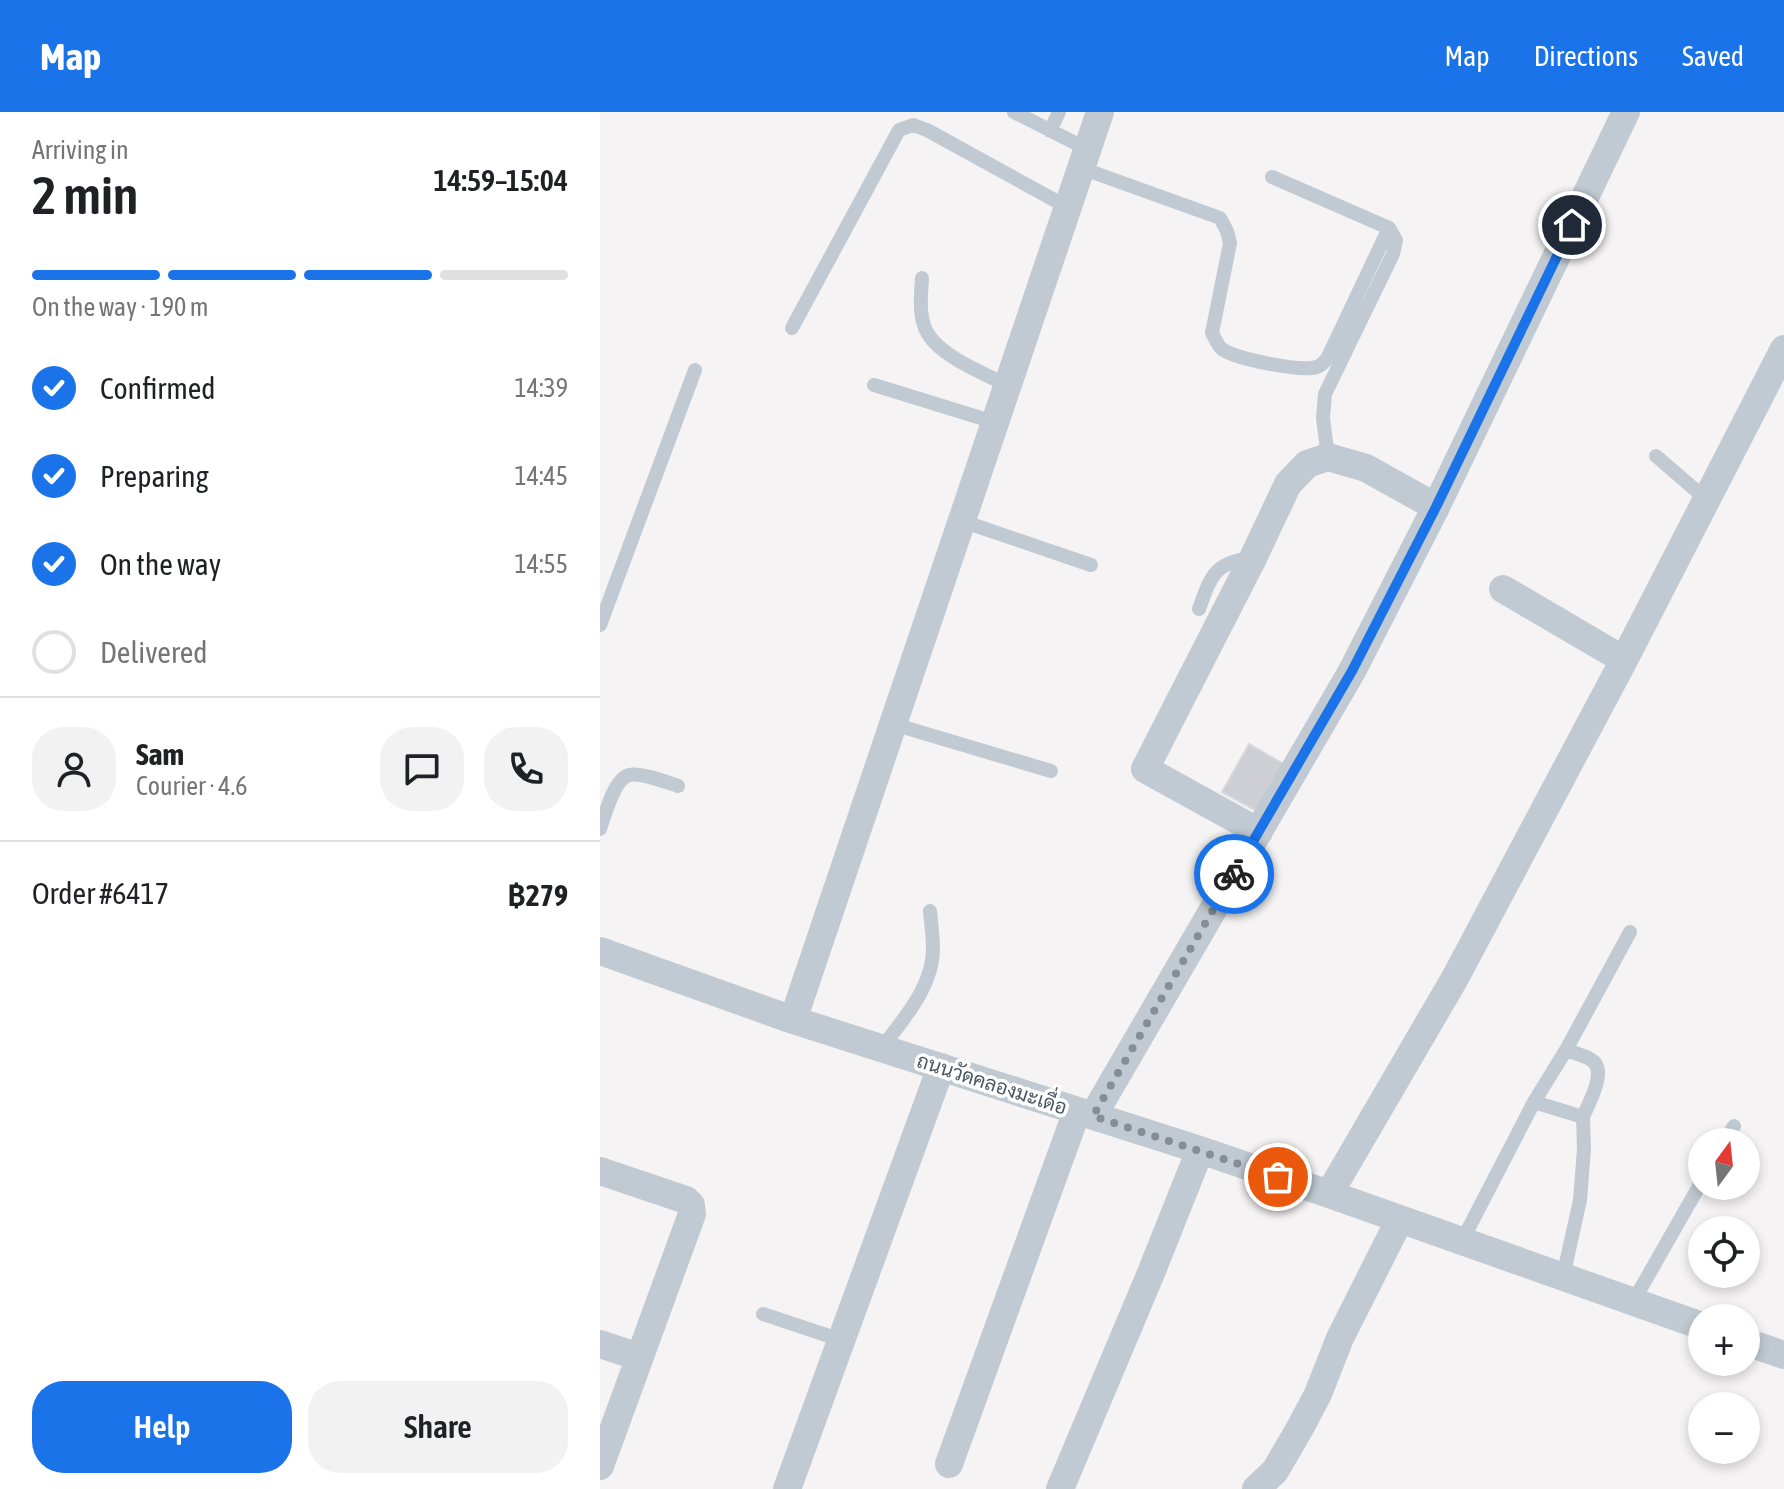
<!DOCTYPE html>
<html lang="en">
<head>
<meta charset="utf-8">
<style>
	body { margin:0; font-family:"Asap Condensed",Sarabun,sans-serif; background:#f2f2f2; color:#202124; height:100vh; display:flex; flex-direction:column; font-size:30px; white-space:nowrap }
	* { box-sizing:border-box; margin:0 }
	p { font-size:26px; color:#757577 }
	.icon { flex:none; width:44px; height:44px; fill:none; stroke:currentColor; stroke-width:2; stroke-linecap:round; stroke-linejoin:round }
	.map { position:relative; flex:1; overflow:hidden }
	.drawer { display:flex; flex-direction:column; background:#fff; width:600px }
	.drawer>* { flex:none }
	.needle { width:52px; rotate:15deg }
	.tools { position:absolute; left:1088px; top:1016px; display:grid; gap:16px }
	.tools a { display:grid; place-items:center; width:72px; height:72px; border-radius:50%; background:#fff; box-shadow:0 4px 12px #0003; font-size:40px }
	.pin { position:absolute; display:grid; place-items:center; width:68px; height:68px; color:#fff; margin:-34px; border:4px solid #fff; border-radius:50%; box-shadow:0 2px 8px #0007 }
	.courier { position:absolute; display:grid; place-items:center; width:80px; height:80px; margin:-40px; border:6px solid #1a73e8; border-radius:50%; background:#fff; color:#222; box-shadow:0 2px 10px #0007 }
	.head em { font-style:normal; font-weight:600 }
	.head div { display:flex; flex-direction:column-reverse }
	.head { display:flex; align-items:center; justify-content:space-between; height:136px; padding:0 32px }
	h1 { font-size:52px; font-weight:600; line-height:60px }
	.bar { display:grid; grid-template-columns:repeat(4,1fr); gap:12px 8px; align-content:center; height:96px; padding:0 32px }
	.bar i { height:10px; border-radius:6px; background:#e0e0e0 }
	.bar .current { background:#1a73e8 }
	.bar p { grid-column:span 4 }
	.line { display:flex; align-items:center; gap:20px; padding:0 32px; border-top:2px solid #e0e0e0 }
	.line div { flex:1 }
	.round { display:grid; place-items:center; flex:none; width:84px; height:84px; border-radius:32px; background:#f2f2f2 }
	ol { padding:0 32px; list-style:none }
	li { display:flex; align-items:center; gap:24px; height:88px }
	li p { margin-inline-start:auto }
	li .icon { padding:8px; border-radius:50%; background:#1a73e8; color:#fff; stroke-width:4 }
	li:last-child { color:#757577 }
	li i { width:44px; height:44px; border:4px solid #e0e0e0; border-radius:50% }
	.primary-button { display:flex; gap:16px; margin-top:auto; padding:16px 32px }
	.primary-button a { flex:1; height:92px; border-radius:32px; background:#1a73e8; color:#fff; font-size:32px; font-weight:600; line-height:92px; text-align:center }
	.primary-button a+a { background:#f2f2f2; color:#202124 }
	header { display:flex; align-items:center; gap:48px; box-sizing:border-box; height:112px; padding:0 40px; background:#1a73e8; color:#fff }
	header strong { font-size:38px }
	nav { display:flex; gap:44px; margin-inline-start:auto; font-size:28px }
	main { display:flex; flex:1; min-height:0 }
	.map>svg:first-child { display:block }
	.building { fill:#cdcfd5; stroke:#d7d9de; stroke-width:2 }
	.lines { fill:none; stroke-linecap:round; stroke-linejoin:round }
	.lane { stroke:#c1cad2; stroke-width:14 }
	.street { stroke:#c1cad2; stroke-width:28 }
	.done { stroke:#868d94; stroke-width:8; stroke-dasharray:0 14.4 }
	.route { stroke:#1a73e8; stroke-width:10 }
	.labels { text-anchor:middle; stroke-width:7; stroke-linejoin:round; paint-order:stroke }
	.street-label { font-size:20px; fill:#4a5661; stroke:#fff }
</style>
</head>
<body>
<header>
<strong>Map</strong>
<nav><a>Map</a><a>Directions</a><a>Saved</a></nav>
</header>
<main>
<section class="drawer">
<div class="head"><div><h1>2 min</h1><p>Arriving in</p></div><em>14:59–15:04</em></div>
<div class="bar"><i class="current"></i><i class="current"></i><i class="current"></i><i></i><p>On the way · 190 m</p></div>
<ol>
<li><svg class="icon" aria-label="check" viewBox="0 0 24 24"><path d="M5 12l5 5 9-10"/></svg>Confirmed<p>14:39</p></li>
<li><svg class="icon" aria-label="check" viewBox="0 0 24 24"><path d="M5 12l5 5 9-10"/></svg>Preparing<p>14:45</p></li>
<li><svg class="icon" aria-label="check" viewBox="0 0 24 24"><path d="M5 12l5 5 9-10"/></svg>On the way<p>14:55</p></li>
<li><i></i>Delivered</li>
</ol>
<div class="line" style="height:144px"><a class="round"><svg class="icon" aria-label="person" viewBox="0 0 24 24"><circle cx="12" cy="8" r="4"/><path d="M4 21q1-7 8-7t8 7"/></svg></a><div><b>Sam</b><p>Courier · 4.6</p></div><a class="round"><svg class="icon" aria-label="chat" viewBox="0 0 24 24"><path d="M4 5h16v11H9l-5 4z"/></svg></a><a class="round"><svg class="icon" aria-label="phone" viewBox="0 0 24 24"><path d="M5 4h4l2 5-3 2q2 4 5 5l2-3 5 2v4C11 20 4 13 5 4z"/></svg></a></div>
<div class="line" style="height:104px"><div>Order #6417</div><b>฿279</b></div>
<div class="primary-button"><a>Help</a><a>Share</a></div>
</section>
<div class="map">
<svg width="1184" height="1377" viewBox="0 0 1184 1377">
	<rect width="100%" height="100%" fill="#f5f3f3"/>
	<path class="building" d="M 649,632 L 687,654 L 660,701 L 622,680 Z"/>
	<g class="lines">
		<path class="lane" d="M 414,0 L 487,37
			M 450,19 L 459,0
			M 481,56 L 620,106 L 627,119 L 630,131 L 612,221 C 615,226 618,234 622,237 C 636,247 700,260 717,255 C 722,253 723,251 727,247 L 789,116
			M 672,65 L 789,116 L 796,128 L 793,142 L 725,282 L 723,306 L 728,345
			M 322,166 C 321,183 318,206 328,222 C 342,245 383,261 407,273
			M 192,216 L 299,18 L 313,13 L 327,18 L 467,95
			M 274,273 L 394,310
			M 1056,344 L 1106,387
			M 362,409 L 491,453
			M 599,497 C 611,464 614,450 653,446
			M 0,513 L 95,258
			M 293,612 L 451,659
			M 0,717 C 5,703 14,667 29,663 C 40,660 66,670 78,674
			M 282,936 C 303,907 333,875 333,837 C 333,824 331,811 330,799
			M 966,938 C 973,941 983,943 990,947 C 1009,957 989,990 983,1005
			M 934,990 L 983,1005 L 984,1037 L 980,1088 L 963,1165
			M 1125,1030 L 1134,1014
			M 862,1129 L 934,990 L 966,938 L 1030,820
			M 1033,1190 L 1102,1069
			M 163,1202 L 241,1228"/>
		<path class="street" d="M 903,477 L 1024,548
			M 659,720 L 545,657 L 653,446 L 688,372 L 707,352 L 728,345 L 766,356 L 836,395
			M 0,839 L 193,908 L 600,1038 L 729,1082 L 1102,1214
			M 193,908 L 500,0
			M 493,1004 L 752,559 L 836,395 L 1026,0
			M 0,1059 L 86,1088 L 91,1093 L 92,1102 L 0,1354
			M 729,1082 L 855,866 L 1024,548 L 1184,237
			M 1146,1230 L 1184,1243
			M 0,1232 L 39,1245
			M 349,1352 L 477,999
			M 187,1377 L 341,955
			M 460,1377 L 551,1161 L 600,1038
			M 656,1377 L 675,1359 L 700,1316 L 718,1282 L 740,1226 L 800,1107"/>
	</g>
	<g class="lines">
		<path class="done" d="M 634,762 L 493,1004 L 678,1065"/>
		<path class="route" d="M 634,762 L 752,559 L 836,395 L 972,113"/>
	</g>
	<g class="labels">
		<g class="street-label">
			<text transform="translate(392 972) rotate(18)" y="7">ถนนวัดคลองมะเดื่อ</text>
		</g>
	</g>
</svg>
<div class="tools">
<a><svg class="needle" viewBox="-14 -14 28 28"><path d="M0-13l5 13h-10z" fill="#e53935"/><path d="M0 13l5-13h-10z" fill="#757577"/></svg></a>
<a><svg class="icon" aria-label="locate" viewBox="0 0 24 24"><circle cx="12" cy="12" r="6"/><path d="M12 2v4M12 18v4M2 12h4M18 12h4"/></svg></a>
<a>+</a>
<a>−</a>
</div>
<div class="pin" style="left:678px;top:1065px;background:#ea580c"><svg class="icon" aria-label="bag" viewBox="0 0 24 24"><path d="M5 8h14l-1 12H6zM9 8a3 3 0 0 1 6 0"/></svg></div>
<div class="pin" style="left:972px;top:113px;background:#1f2937"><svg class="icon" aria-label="home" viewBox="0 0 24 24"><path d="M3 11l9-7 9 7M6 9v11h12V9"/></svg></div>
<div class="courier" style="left:634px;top:762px"><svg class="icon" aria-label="bike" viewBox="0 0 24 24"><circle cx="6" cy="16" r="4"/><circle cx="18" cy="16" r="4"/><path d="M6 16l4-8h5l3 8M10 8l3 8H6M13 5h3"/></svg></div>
</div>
</main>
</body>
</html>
